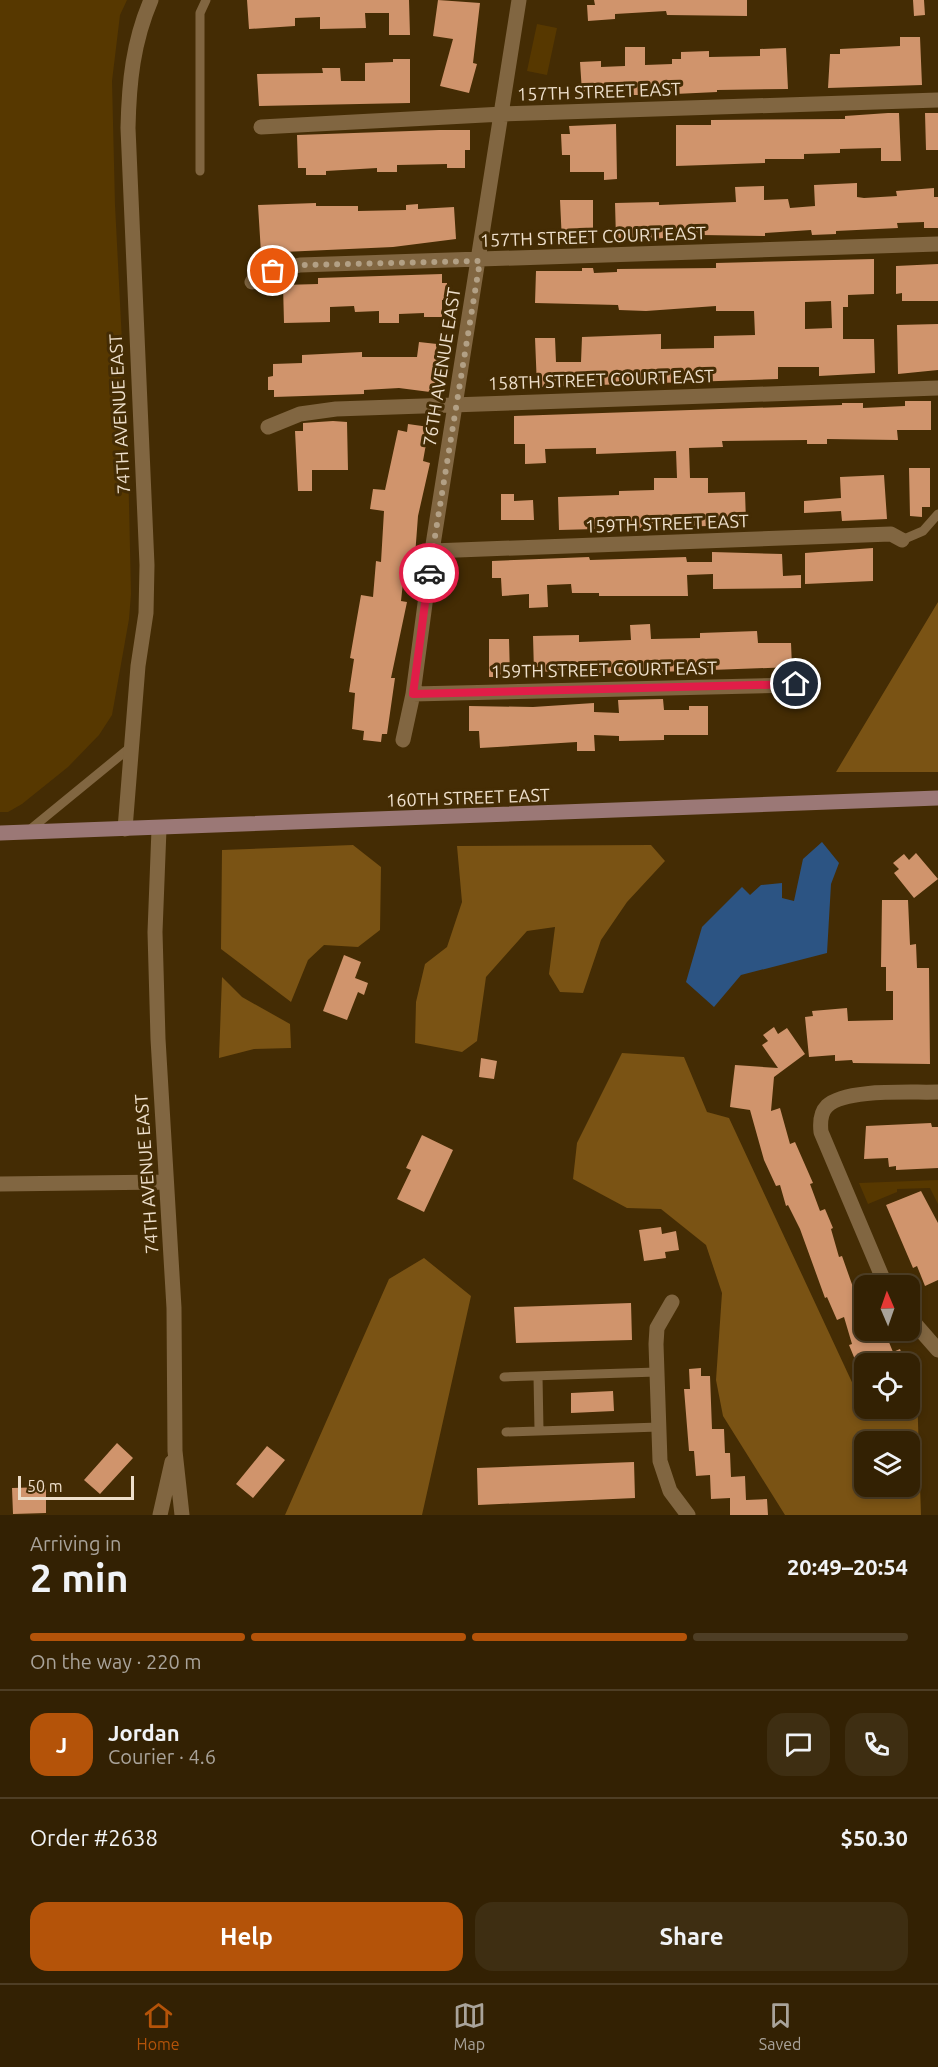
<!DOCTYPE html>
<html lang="en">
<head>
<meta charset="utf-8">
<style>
	body { margin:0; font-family:Ubuntu,sans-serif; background:#3e2e12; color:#f1f3f6; height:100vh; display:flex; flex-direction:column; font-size:22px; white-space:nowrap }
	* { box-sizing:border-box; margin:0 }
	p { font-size:20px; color:#a9a39a }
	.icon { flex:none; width:33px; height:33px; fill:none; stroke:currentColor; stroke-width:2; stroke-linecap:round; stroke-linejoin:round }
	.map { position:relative; height:1515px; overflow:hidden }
	.panel { display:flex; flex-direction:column; background:#332103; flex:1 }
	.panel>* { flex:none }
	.needle { width:39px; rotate:358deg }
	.buttons { position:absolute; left:854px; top:1275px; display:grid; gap:12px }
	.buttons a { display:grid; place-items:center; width:66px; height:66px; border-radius:12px; background:#332103; box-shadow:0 3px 9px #0003,0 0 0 2px #4e3e25; font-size:30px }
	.scale { position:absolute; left:18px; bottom:15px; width:116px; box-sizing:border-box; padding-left:6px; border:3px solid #eedfcb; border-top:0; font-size:16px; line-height:21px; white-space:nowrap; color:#eedfcb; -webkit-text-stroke:4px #442c04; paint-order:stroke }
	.pin { position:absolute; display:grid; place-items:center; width:51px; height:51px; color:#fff; margin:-26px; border:3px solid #fff; border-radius:50%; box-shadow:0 2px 6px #0007 }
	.courier { position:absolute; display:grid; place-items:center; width:60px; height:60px; margin:-30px; border:4px solid #e11d48; border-radius:50%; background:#fff; color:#222; box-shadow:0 2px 8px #0007 }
	.overview em { font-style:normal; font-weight:700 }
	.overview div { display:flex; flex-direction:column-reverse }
	.overview { display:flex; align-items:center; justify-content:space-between; height:102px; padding:0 30px }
	h1 { font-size:39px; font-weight:700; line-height:45px }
	.bar { display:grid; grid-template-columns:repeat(4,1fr); gap:9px 6px; align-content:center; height:72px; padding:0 30px }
	.bar i { height:8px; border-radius:4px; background:#4e3e25 }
	.bar .on { background:#b45309 }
	.bar p { grid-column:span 4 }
	.line { display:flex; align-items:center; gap:15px; padding:0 30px; border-top:2px solid #4e3e25 }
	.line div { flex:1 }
	.round { display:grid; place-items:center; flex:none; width:63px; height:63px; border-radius:18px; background:#3e2e12 }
	.button { display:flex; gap:12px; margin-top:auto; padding:12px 30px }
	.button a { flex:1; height:69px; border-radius:18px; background:#b45309; color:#fff; font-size:24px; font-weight:700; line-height:69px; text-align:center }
	.button a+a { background:#3e2e12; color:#f1f3f6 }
	.menu { display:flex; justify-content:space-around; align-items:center; height:84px; border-top:2px solid #4e3e25; background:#332103; font-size:16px; color:#a9a39a }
	.menu a { display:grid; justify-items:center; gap:3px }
	.menu .on { color:#b45309 }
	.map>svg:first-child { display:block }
	.green { fill:#573800 }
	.forest { fill:#7a5314; fill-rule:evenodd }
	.water { fill:#2c5483 }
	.building { fill:#d0946c; fill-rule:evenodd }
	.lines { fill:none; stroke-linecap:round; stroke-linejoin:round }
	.service { stroke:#816641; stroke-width:9 }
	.minor { stroke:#816641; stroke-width:15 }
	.tertiary { stroke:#816641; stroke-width:15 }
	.secondary { stroke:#9b7876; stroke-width:15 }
	.done { stroke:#b2a085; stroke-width:6; stroke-dasharray:0 10.8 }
	.route { stroke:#e11d48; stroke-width:8 }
	.labels { text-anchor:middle; stroke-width:6; stroke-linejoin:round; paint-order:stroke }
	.street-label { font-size:18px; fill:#eedfcb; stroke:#442c04 }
</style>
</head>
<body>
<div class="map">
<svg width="938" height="1515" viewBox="0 0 938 1515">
	<rect width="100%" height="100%" fill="#442c04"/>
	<path class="green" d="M 0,0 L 127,0 L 120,15 L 112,81 L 115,205 L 128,459 L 131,594 L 129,619 L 112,715 L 99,735 L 68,767 L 22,804 L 8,812 L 0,812 Z
		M 537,24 L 557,28 L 547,75 L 527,71 Z
		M 938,1180 L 938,1204 L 930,1188 L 897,1189 L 897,1192 L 868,1204 L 859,1183 Z"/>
	<path class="forest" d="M 938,602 L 938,772 L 836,772 Z
		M 353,845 L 381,867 L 380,930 L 358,947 L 324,945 L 308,960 L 291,1002 L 221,949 L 222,850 Z
		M 651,845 L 665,861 L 627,902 L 601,940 L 583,993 L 560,992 L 549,974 L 555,927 L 527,931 L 486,977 L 477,1041 L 462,1052 L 415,1043 L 416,1002 L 425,964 L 447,947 L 462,902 L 457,846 Z
		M 222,977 L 242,997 L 290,1024 L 291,1048 L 254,1049 L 219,1058 Z
		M 622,1053 L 684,1057 L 707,1112 L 729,1118 L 864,1408 L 909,1408 L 909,1394 L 917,1392 L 921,1515 L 785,1515 L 723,1416 L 716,1380 L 722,1293 L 706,1245 L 661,1209 L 627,1208 L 573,1179 L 577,1143 ZM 864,1442 L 909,1442 L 909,1486 L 864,1486 Z
		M 424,1258 L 471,1296 L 422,1515 L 285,1515 L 389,1279 Z"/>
	<path class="water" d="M 822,842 L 839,863 L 831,884 L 827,953 L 741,975 L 714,1007 L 686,982 L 702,927 L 742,887 L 750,895 L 761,885 L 782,883 L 782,898 L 794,901 L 803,859 Z"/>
	<path class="building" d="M 247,0 L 409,0 L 410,35 L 389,35 L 389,13 L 365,13 L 366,28 L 320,29 L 320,17 L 295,18 L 295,26 L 249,29 Z
		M 438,0 L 480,3 L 473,63 L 477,64 L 469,93 L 440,86 L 453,39 L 433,36 Z
		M 594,0 L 747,0 L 747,16 L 667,15 L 666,11 L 615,14 L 615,19 L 588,21 L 587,5 L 595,5 Z
		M 913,0 L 924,0 L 925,15 L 914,16 Z
		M 900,37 L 920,37 L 922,85 L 828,88 L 830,54 L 840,54 L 840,49 L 900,46 Z
		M 625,47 L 645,47 L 645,65 L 672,64 L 672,59 L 681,59 L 681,52 L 709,51 L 709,57 L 760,56 L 760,49 L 786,48 L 788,89 L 717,90 L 717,92 L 654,95 L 627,95 L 627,89 L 582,92 L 580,62 L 601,61 L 601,67 L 625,66 Z
		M 393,59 L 410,59 L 410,103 L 259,106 L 257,74 L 323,73 L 322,68 L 340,68 L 341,81 L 365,81 L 365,63 L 393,62 Z
		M 888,113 L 899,113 L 901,161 L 881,161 L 881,148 L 840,149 L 840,153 L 804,154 L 804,159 L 765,159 L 765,163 L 676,166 L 676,125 L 711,125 L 711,120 L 845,119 L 845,116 Z
		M 925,113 L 938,113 L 938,150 L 926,150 Z
		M 616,124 L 617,179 L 604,180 L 604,172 L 570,172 L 570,155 L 562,155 L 561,134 L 570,134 L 569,126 Z
		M 439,130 L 470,130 L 470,150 L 465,150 L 465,168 L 447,168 L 447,164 L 397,165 L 397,172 L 377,172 L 377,168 L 326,171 L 326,175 L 306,175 L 306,168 L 298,168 L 297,135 Z
		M 857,183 L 857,197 L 864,198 L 897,196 L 896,191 L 934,188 L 934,197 L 938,197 L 938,228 L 924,228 L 924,222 L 897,223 L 898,228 L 836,231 L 836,234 L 812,235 L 811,230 L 765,233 L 765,236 L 702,235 L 651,239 L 616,239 L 615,203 L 659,202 L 659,205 L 736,202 L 735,187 L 764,186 L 764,200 L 788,199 L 790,208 L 815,206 L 814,185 Z
		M 560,200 L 593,200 L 593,241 L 562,242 Z
		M 316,203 L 316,206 L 358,206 L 358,211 L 406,210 L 406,205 L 418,204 L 418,209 L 454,207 L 456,239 L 393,247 L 261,253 L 258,205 Z
		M 874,259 L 874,294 L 848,295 L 848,307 L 843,307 L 843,339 L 874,339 L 875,373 L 819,376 L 819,367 L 778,367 L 778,379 L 537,387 L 535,338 L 555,338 L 556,362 L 581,362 L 582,337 L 661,334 L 661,349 L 714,348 L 714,336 L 755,335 L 754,311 L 716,311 L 716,306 L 646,311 L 619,310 L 618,305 L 535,303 L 536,271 L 582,271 L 582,268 L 593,268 L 594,273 L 617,272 L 617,269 L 716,268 L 716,263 ZM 831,301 L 832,328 L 805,329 L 805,302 Z
		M 938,264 L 938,301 L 902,301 L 902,293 L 896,294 L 896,266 Z
		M 442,274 L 442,283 L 447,283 L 447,300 L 442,300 L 442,317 L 424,317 L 424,313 L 399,314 L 399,323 L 379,323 L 379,311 L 355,312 L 354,306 L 330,307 L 330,322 L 284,323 L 283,285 L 318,284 L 318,278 Z
		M 938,324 L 938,370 L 898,374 L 897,325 Z
		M 419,342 L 437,344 L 435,356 L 444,357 L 440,386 L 431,385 L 430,392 L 399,388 L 364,390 L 364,394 L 274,397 L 274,390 L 268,390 L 268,377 L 273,376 L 273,364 L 302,363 L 302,355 L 362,352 L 362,357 L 417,357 Z
		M 905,401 L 931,401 L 931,430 L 897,430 L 898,440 L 827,439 L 827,444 L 807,444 L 807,440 L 722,441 L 723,447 L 689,448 L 690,478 L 708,478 L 708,493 L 745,492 L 746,522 L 708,523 L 708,526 L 559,530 L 558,497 L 619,495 L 619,491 L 654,490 L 654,478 L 677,478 L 676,451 L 596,454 L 596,448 L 545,449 L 546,463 L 525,464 L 525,444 L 514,444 L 514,416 L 842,405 L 842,403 L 863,403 L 863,408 L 905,406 Z
		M 333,421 L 347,422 L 348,470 L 312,470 L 312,491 L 298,491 L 295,431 L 303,431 L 303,423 Z
		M 408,424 L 429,427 L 423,461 L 430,463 L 418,516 L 415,556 L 406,555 L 401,601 L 407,602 L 391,678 L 395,678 L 387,734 L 382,734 L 381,742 L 363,740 L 364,731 L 352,729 L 355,693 L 349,692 L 354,659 L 350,658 L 361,595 L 373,597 L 376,561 L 381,562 L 384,511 L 370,509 L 373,489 L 385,490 L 398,430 L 407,432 Z
		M 909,468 L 930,468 L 930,507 L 922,507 L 922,517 L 910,516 Z
		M 884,475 L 887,519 L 842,521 L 841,511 L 804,513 L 804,501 L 841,498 L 840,477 Z
		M 501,494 L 514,494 L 514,501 L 533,500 L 534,520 L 501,520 Z
		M 873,548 L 873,581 L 805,584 L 805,553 Z
		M 712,552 L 782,554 L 783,576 L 801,575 L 801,588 L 713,589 L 713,574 L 687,575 L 688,596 L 599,596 L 599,593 L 572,593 L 571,584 L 547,585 L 548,607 L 529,608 L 529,594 L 502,596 L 501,578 L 492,578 L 492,561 L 589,557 L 590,560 L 686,557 L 687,562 L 712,562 Z
		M 650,624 L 651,639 L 700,638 L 700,633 L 757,631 L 758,643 L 791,643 L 792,667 L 632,673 L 595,673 L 595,670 L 534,672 L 533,636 L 579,635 L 579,642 L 631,640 L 630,625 Z
		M 489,639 L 509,639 L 510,677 L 489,677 Z
		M 663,699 L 664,710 L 689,710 L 689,706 L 708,706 L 708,735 L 664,735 L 664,740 L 619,741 L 619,736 L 594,735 L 595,751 L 577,751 L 577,742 L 480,748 L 479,731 L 469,731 L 469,706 L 533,707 L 594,703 L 594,712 L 619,713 L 618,700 Z
		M 916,853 L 938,879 L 914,898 L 894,873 L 899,869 L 893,863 L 904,854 L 909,860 Z
		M 882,900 L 908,900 L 910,945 L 916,944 L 917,968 L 929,968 L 930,1064 L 853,1063 L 852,1060 L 835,1061 L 835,1055 L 809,1057 L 805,1017 L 813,1016 L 812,1011 L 847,1008 L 848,1021 L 893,1020 L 893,991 L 886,991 L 886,967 L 881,967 Z
		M 344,955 L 361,962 L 355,978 L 368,983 L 364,995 L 358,992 L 347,1020 L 323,1011 Z
		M 774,1027 L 778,1034 L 787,1028 L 805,1054 L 774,1077 L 771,1111 L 780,1108 L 790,1144 L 795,1142 L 813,1183 L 810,1184 L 820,1211 L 825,1209 L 833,1228 L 831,1229 L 839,1257 L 842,1256 L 854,1290 L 861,1301 L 864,1300 L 864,1330 L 884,1330 L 893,1352 L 900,1349 L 905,1364 L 864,1364 L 863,1359 L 856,1362 L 849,1345 L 852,1344 L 844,1317 L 837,1320 L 827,1297 L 825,1298 L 800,1229 L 788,1205 L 786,1206 L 780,1185 L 776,1186 L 764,1160 L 750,1110 L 730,1107 L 735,1065 L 778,1068 L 762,1045 L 768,1041 L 763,1035 Z
		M 481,1058 L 497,1061 L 494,1079 L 479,1077 Z
		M 931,1123 L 932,1127 L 938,1127 L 938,1168 L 896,1170 L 896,1166 L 889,1167 L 888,1158 L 864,1159 L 866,1126 Z
		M 422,1135 L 453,1150 L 424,1212 L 397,1199 L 411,1170 L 406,1168 Z
		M 921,1191 L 938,1223 L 938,1280 L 925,1286 L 917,1266 L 913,1268 L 886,1205 Z
		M 661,1227 L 662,1234 L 676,1231 L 679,1250 L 665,1252 L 666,1258 L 644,1261 L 639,1230 Z
		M 631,1303 L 632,1340 L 516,1343 L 514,1307 Z
		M 701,1368 L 701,1376 L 710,1376 L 712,1429 L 724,1429 L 725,1453 L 730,1453 L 731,1477 L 745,1476 L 746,1500 L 767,1499 L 768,1515 L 730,1515 L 730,1498 L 711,1499 L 710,1475 L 696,1476 L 694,1451 L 689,1451 L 684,1389 L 690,1389 L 689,1369 Z
		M 613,1391 L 614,1411 L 571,1413 L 571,1393 Z
		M 117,1443 L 133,1458 L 100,1494 L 84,1480 Z
		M 267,1446 L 285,1460 L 253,1498 L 236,1484 Z
		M 634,1462 L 635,1498 L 478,1505 L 477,1468 Z
		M 46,1487 L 46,1513 L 13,1514 L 12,1488 Z"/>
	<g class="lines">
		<path class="service" d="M 200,171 L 200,13 L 206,0
			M 902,540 L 923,531 L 938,514
			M 27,832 L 132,746
			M 538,1376 L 539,1430
			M 504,1377 L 657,1372
			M 506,1432 L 659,1427"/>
		<path class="minor" d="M 261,127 L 503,114 L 938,100
			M 252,282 L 274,271 L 300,265 L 938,244
			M 268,427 L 300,414 L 336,409 L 938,388
			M 432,551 L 891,534 L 902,540
			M 413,694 L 796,685
			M 403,740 L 413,694 L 432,551 L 519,0
			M 159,829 L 155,932 L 158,1039 L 174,1308 L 175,1451 L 182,1515
			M 0,1184 L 165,1182
			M 886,1286 L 821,1132 C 820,1123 820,1113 827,1106 C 846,1088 912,1093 938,1092
			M 672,1302 L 657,1328 L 656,1344 L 660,1461 L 670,1491 L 688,1515
			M 909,1317 L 938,1350
			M 160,1515 L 172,1462"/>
		<path class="tertiary" d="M 125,829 L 138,666 L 146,613 L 147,565 L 128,128 C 129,82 133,42 151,0"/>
		<path class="secondary" d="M 0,833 L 938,798"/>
	</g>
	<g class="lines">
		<path class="done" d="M 273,271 L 300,265 L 480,261 L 429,573"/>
		<path class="route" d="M 429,573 L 413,694 L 796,684"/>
	</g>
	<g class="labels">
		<g class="street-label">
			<text transform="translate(599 92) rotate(-2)" y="6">157TH STREET EAST</text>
			<text transform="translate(593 237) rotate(-2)" y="6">157TH STREET COURT EAST</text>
			<text transform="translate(442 367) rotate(-81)" y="6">76TH AVENUE EAST</text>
			<text transform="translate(601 380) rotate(-2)" y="6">158TH STREET COURT EAST</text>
			<text transform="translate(120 414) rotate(-93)" y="6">74TH AVENUE EAST</text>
			<text transform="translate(667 524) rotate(-2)" y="6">159TH STREET EAST</text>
			<text transform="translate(604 670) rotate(-1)" y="6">159TH STREET COURT EAST</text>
			<text transform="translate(468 798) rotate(-2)" y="6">160TH STREET EAST</text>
			<text transform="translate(147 1174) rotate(-94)" y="6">74TH AVENUE EAST</text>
		</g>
	</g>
</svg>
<div class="buttons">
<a><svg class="needle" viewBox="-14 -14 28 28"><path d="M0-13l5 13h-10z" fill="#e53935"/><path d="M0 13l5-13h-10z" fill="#a9a39a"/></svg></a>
<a><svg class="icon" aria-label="locate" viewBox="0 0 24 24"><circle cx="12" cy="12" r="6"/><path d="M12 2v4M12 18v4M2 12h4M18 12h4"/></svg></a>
<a><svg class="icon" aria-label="layers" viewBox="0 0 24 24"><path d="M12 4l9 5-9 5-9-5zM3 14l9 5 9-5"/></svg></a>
</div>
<div class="scale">50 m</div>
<div class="pin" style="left:273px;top:271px;background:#ea580c"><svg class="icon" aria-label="bag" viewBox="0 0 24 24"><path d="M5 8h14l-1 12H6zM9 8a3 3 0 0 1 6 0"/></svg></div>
<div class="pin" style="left:796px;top:684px;background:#1f2937"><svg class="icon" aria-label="home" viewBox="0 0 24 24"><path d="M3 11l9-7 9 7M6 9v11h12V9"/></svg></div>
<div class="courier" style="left:429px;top:573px"><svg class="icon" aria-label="car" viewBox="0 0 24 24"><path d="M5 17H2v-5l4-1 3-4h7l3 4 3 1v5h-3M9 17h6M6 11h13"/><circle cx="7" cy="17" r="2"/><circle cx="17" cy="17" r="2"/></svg></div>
</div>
<section class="panel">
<div class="overview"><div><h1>2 min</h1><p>Arriving in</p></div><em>20:49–20:54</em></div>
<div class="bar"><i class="on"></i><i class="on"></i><i class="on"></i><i></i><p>On the way · 220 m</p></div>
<div class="line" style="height:108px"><b class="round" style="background:#b45309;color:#fff">J</b><div><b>Jordan</b><p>Courier · 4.6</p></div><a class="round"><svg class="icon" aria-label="chat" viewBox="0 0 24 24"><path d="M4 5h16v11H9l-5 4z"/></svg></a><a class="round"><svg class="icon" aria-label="phone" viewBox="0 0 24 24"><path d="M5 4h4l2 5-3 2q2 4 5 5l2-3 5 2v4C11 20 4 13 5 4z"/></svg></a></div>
<div class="line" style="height:78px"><div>Order #2638</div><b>$50.30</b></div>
<div class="button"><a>Help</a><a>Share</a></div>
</section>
<nav class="menu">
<a class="on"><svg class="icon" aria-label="home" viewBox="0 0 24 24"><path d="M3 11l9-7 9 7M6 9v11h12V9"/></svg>Home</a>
<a><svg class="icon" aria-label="map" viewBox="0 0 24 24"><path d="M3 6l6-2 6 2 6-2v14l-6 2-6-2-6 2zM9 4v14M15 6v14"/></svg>Map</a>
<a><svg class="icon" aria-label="saved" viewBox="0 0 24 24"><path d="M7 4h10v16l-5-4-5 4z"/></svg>Saved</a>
</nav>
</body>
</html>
